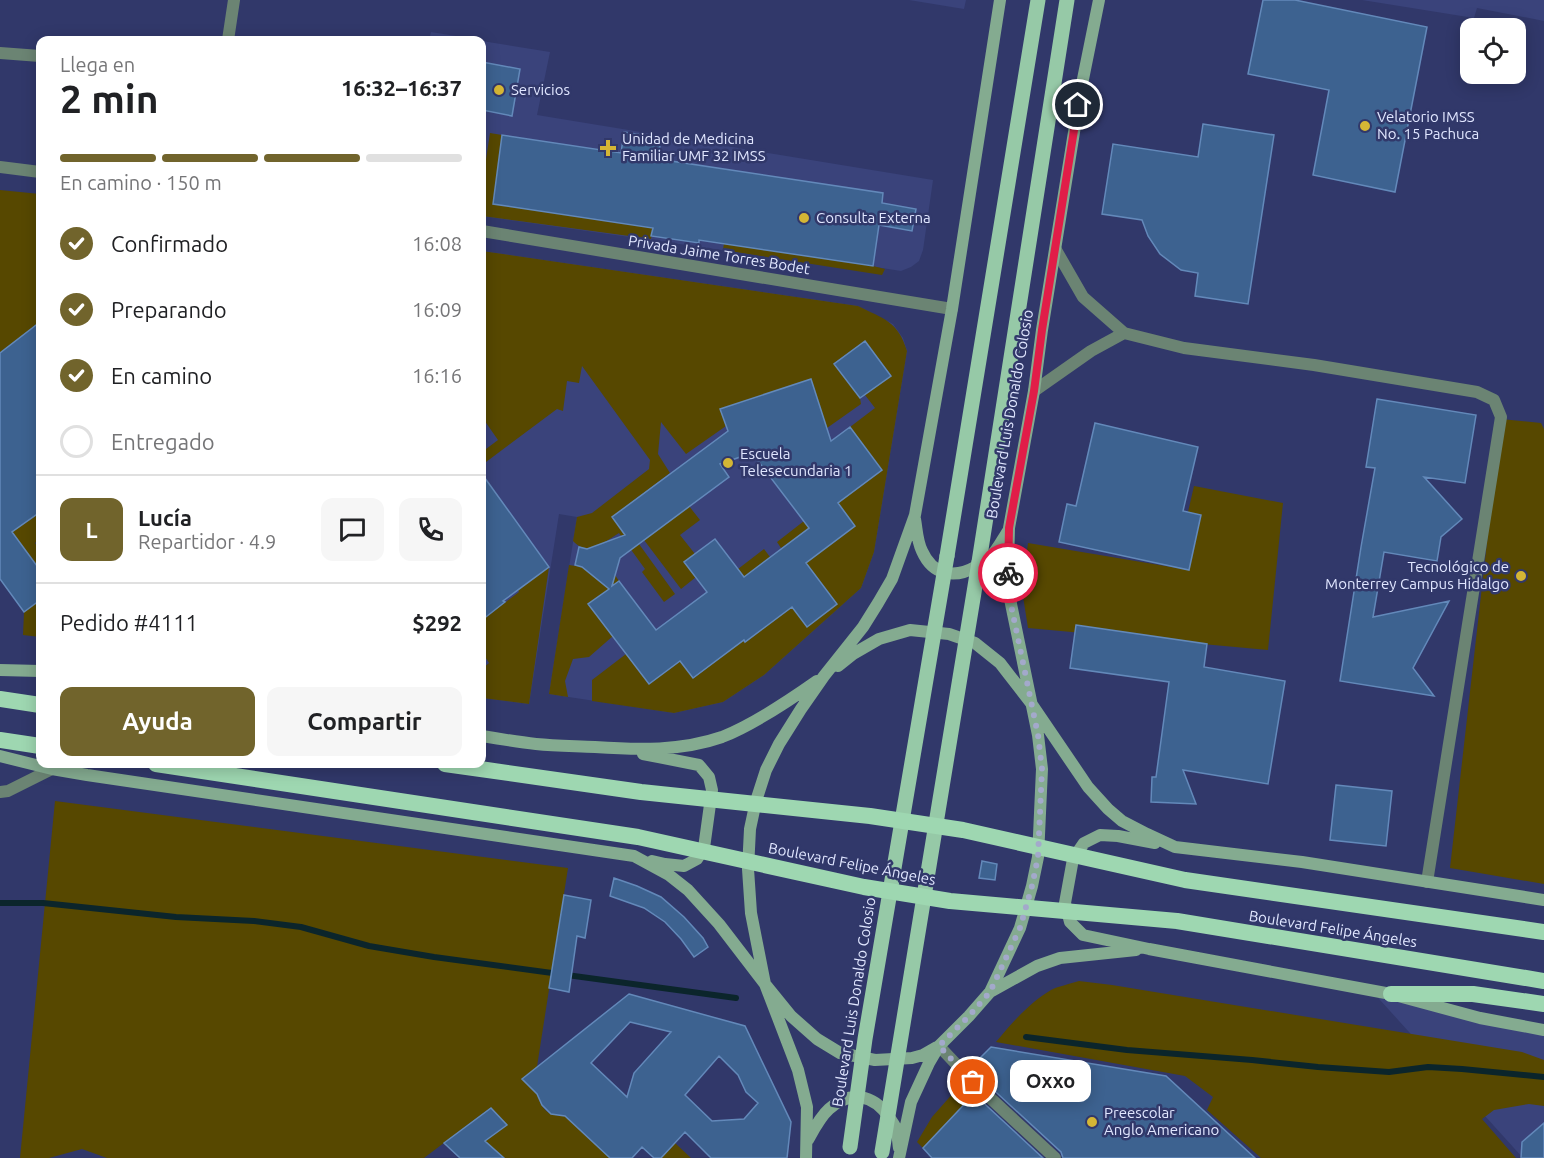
<!DOCTYPE html>
<html lang="es">
<head>
<meta charset="utf-8">
<style>
	body { margin:0; font-family:Ubuntu,sans-serif; background:#f6f6f6; color:#202124; height:100vh; display:flex; flex-direction:column; font-size:22px; white-space:nowrap }
	* { box-sizing:border-box; margin:0 }
	p { font-size:20px; color:#757577 }
	.icon { flex:none; width:33px; height:33px; fill:none; stroke:currentColor; stroke-width:2; stroke-linecap:round; stroke-linejoin:round }
	.map { position:relative; flex:1; overflow:hidden }
	.side { position:absolute; left:36px; top:36px; width:450px; height:732px; display:flex; flex-direction:column; background:#fff; border-radius:12px; box-shadow:0 3px 15px #0003 }
	.side>* { flex:none }
	.controls { position:absolute; left:1460px; top:18px; display:grid; gap:12px }
	.controls a { display:grid; place-items:center; width:66px; height:66px; border-radius:12px; background:#fff; box-shadow:0 3px 15px #0003; font-size:30px }
	.pin { position:absolute; display:grid; place-items:center; width:51px; height:51px; color:#fff; margin:-26px; border:3px solid #fff; border-radius:50%; box-shadow:0 2px 6px #0007 }
	.courier { position:absolute; display:grid; place-items:center; width:60px; height:60px; margin:-30px; border:4px solid #e11d48; border-radius:50%; background:#fff; color:#222; box-shadow:0 2px 8px #0007 }
	.bubble { position:absolute; height:42px; border-radius:12px; background:#fff; box-shadow:0 3px 15px #0003; font-size:20px; font-weight:700; line-height:42px; text-align:center }
	.head em { font-style:normal; font-weight:700 }
	.head div { display:flex; flex-direction:column-reverse }
	.head { display:flex; align-items:center; justify-content:space-between; height:102px; padding:0 24px }
	h1 { font-size:39px; font-weight:700; line-height:45px }
	.bar { display:grid; grid-template-columns:repeat(4,1fr); gap:9px 6px; align-content:center; height:72px; padding:0 24px }
	.bar i { height:8px; border-radius:4px; background:#e0e0e0 }
	.bar .active { background:#71642c }
	.bar p { grid-column:span 4 }
	.line { display:flex; align-items:center; gap:15px; padding:0 24px; border-top:2px solid #e0e0e0 }
	.line div { flex:1 }
	.round { display:grid; place-items:center; flex:none; width:63px; height:63px; border-radius:12px; background:#f6f6f6 }
	ol { padding:0 24px; list-style:none }
	li { display:flex; align-items:center; gap:18px; height:66px }
	li p { margin-inline-start:auto }
	li .icon { padding:6px; border-radius:50%; background:#71642c; color:#fff; stroke-width:4 }
	li:last-child { color:#757577 }
	li i { width:33px; height:33px; border:3px solid #e0e0e0; border-radius:50% }
	.button { display:flex; gap:12px; margin-top:auto; padding:12px 24px }
	.button a { flex:1; height:69px; border-radius:12px; background:#71642c; color:#fff; font-size:24px; font-weight:700; line-height:69px; text-align:center }
	.button a+a { background:#f6f6f6; color:#202124 }
	.map>svg:first-child { display:block }
	.built { fill:#3a437b }
	.green { fill:#574800 }
	.lines { fill:none; stroke-linecap:round; stroke-linejoin:round }
	.stream { stroke:#0b252b; stroke-width:6 }
	.building { fill:#3d6290; stroke:#6389ba; stroke-width:1.5; fill-rule:evenodd }
	.minor { stroke:#6b8473; stroke-width:12 }
	.secondary { stroke:#84ab90; stroke-width:12 }
	.primary { stroke:#96c9a7; stroke-width:15 }
	.trunk { stroke:#9ed7b1; stroke-width:16 }
	.primary-bridge { stroke:#96c9a7; stroke-width:15 }
	.trunk-bridge { stroke:#9ed7b1; stroke-width:16 }
	.done { stroke:#a3a9cb; stroke-width:6; stroke-dasharray:0 10.8 }
	.route { stroke:#e11d48; stroke-width:8 }
	.poi-dot { fill:#d4b635; stroke:#31386a; stroke-width:2 }
	.labels { text-anchor:middle; stroke-width:5; stroke-linejoin:round; paint-order:stroke }
	.poi-label { font-size:15px; fill:#e0e6ff; stroke:#31386a; text-anchor:start }
	.street-label { font-size:15px; fill:#e0e6ff; stroke:#31386a }
</style>
</head>
<body>
<div class="map">
<svg width="1544" height="1158" viewBox="0 0 1544 1158">
	<rect width="100%" height="100%" fill="#31386a"/>
	<path class="built" d="M 909,0 L 966,0 L 964,9 Z
		M 1362,0 L 1544,0 L 1544,21 L 1477,8 L 1474,18 Z
		M 431,32 L 481,40 L 429,40 Z
		M 482,41 L 550,52 L 537,115 L 933,180 L 923,250 L 919,261 L 911,267 L 901,271 L 793,254 L 792,260 L 482,216 Z
		M 482,251 L 858,306 L 893,324 L 903,338 L 907,351 L 874,552 L 861,588 L 764,675 L 723,702 L 674,713 L 549,694 L 577,517 L 559,514 L 529,704 L 482,698 Z
		M 1371,990 L 1544,1030 L 1544,1158 L 1523,1158 Z"/>
	<path class="green" d="M 490,133 L 502,135 L 493,204 L 653,228 L 651,239 L 482,216 L 482,186 Z
		M 0,190 L 40,194 L 40,322 L 0,353 Z
		M 724,243 L 873,266 L 885,269 L 882,275 L 723,250 Z
		M 482,251 L 858,306 C 884,319 898,321 907,351 L 874,552 L 861,588 L 764,675 L 723,702 L 674,713 L 592,701 L 592,680 L 626,654 L 649,684 L 680,661 L 694,678 L 724,655 L 688,607 L 707,592 L 746,642 L 775,619 L 738,569 L 764,549 L 770,557 L 760,565 L 807,627 L 837,604 L 790,542 L 781,548 L 777,542 L 804,521 L 825,549 L 855,526 L 794,445 L 853,492 L 882,470 L 850,427 L 875,408 L 865,395 L 891,375 L 865,341 L 834,363 L 860,398 L 861,404 L 827,428 L 810,379 L 721,409 L 726,426 L 686,454 L 661,422 L 658,454 L 670,473 L 612,517 L 634,547 L 639,544 L 675,594 L 664,602 L 642,572 L 645,569 L 619,533 C 604,542 588,557 573,541 L 577,517 L 592,513 L 649,469 L 650,460 L 582,366 L 579,383 L 567,381 L 563,411 L 557,409 L 482,465 L 482,452 L 498,440 L 482,417 Z
		M 1501,419 L 1541,423 L 1544,429 L 1544,884 L 1450,868 Z
		M 0,471 L 33,517 L 40,512 L 40,538 L 35,543 L 40,551 L 40,570 L 0,516 Z
		M 1194,486 L 1283,503 L 1268,650 L 1028,628 L 1022,590 L 1028,543 L 1189,570 L 1201,515 L 1188,512 Z
		M 689,506 L 700,520 L 680,535 L 695,554 L 685,562 L 696,577 L 681,589 L 644,540 Z
		M 569,565 L 582,567 L 615,575 L 619,581 L 589,604 L 613,636 L 589,657 L 573,659 L 565,681 L 568,697 L 549,694 Z
		M 549,567 L 529,704 L 482,698 L 482,669 L 489,663 L 482,652 L 482,620 L 519,592 L 518,590 Z
		M 40,600 L 40,637 L 23,635 L 24,612 Z
		M 55,801 L 568,868 L 536,1073 C 537,1087 536,1107 551,1114 C 554,1115 558,1115 561,1116 L 568,1108 L 599,1108 L 579,1129 L 610,1158 L 493,1158 L 498,1153 L 485,1141 L 507,1125 L 490,1108 L 424,1158 L 107,1158 L 82,1149 L 49,1158 L 20,1158 Z
		M 1079,981 L 1112,985 L 1522,1052 L 1544,1060 L 1544,1106 L 1529,1104 L 1494,1110 L 1482,1119 L 1516,1158 L 1261,1158 L 1207,1110 L 1213,1097 L 1185,1076 L 996,1042 C 1012,1023 1029,1003 1051,990 C 1059,986 1070,984 1079,981 Z
		M 962,1083 L 974,1094 L 923,1148 L 917,1142 L 932,1117 Z
		M 675,1143 L 691,1158 L 661,1158 Z"/>
	<g class="lines">
		<path class="stream" d="M 0,903 L 43,903 L 176,917 L 254,921 L 301,927 L 369,946 L 434,957 L 736,998
			M 1026,1037 L 1127,1050 L 1252,1060 L 1318,1067 L 1389,1072 L 1428,1067 L 1462,1069 L 1544,1077"/>
	</g>
	<path class="building" d="M 1263,0 L 1295,0 L 1427,27 L 1395,192 L 1313,175 L 1329,90 L 1248,74 Z
		M 482,62 L 520,69 L 512,116 L 482,110 Z
		M 1203,124 L 1274,135 L 1248,304 L 1195,296 L 1198,273 L 1181,270 L 1160,254 L 1148,236 L 1142,220 L 1102,214 L 1113,144 L 1198,157 Z
		M 624,132 L 661,138 L 658,159 L 883,193 L 882,203 L 916,209 L 912,231 L 879,225 L 873,266 L 699,240 L 699,243 L 651,236 L 653,228 L 493,204 L 502,135 L 621,153 Z
		M 40,322 L 40,512 L 12,532 L 40,570 L 40,600 L 24,612 L 0,579 L 0,353 Z
		M 865,341 L 891,376 L 860,398 L 834,364 Z
		M 811,379 L 831,441 L 850,427 L 882,470 L 838,503 L 855,526 L 806,563 L 837,604 L 807,627 L 792,607 L 745,642 L 744,640 L 693,678 L 680,661 L 649,684 L 588,604 L 609,589 L 582,567 L 575,565 L 579,547 L 587,549 L 625,535 L 612,517 L 728,431 L 720,409 ZM 752,453 L 809,528 L 744,577 L 715,539 L 684,562 L 707,592 L 656,630 L 619,581 L 612,586 L 620,558 L 729,477 L 720,464 Z
		M 1377,399 L 1476,415 L 1465,483 L 1424,477 L 1462,519 L 1441,537 L 1437,561 L 1384,552 L 1373,617 L 1449,601 L 1413,668 L 1434,696 L 1340,681 L 1361,547 L 1375,468 L 1366,467 Z
		M 1095,423 L 1198,447 L 1183,511 L 1201,515 L 1189,570 L 1059,542 L 1067,504 L 1076,506 Z
		M 482,474 L 549,567 L 503,601 L 505,602 L 482,620 Z
		M 1076,625 L 1207,644 L 1204,667 L 1285,681 L 1268,784 L 1183,770 L 1196,804 L 1151,802 L 1152,777 L 1156,777 L 1169,682 L 1070,668 Z
		M 1336,785 L 1392,791 L 1386,846 L 1330,840 Z
		M 982,861 L 997,864 L 995,880 L 979,878 Z
		M 614,878 L 637,886 L 661,897 L 684,917 L 703,938 L 708,947 L 694,957 L 681,939 L 665,922 L 644,908 L 610,896 Z
		M 564,895 L 591,900 L 585,938 L 577,936 L 569,992 L 549,988 Z
		M 629,994 L 745,1026 L 791,1122 L 787,1158 L 711,1158 L 685,1132 L 661,1158 L 654,1158 L 642,1147 L 632,1158 L 610,1158 L 565,1116 L 551,1114 L 542,1105 L 537,1094 L 522,1079 ZM 630,1022 L 671,1032 L 634,1073 L 627,1097 L 591,1063 ZM 719,1056 L 738,1075 L 746,1092 L 758,1103 L 744,1119 L 712,1121 L 685,1095 Z
		M 991,1047 L 1166,1076 L 1255,1158 L 1063,1158 L 1061,1152 L 985,1082 L 991,1076 L 976,1062 Z
		M 974,1094 L 1043,1158 L 932,1158 L 923,1148 Z
		M 491,1108 L 507,1125 L 485,1141 L 504,1158 L 460,1158 L 444,1143 Z
		M 1544,1123 L 1544,1158 L 1521,1158 L 1522,1142 Z"/>
	<g class="lines">
		<path class="minor" d="M 228,40 L 234,0
			M 0,53 L 40,56
			M 0,167 L 40,172
			M 482,231 L 952,309
			M 1056,250 L 1083,297 L 1124,333 L 1184,348 L 1314,365 L 1477,392 L 1494,400 L 1501,417 L 1427,882
			M 1034,391 L 1091,351 L 1124,333
			M 0,792 L 8,791 L 52,769
			M 939,1046 L 973,1082 L 1055,1158"/>
		<path class="secondary" d="M 915,519 C 917,530 917,541 922,551 C 933,576 955,579 977,566 C 981,564 986,561 989,558 C 997,551 1002,540 1008,531
			M 838,666 L 853,654 L 879,639 L 910,630 L 949,634 L 975,643 L 1000,663 L 1031,703 L 1088,787 L 1108,809 L 1122,821 L 1147,834 L 1175,847 L 1302,862 L 1544,900
			M 0,670 L 40,671
			M 482,736 C 500,739 518,742 536,744 C 556,746 576,746 595,747 C 638,750 682,751 722,737 C 753,725 790,700 817,681
			M 643,754 L 699,765 L 709,777 L 712,790 L 704,848 L 697,859 L 684,866 L 665,864 L 652,861
			M 0,756 L 52,769 L 87,775 L 634,856 L 669,875 L 688,890 L 719,924 L 765,984 L 791,1016 L 817,1039 L 840,1053 L 875,1060 L 912,1058 L 923,1055 L 937,1047
			M 1155,843 L 1118,836 L 1100,835 L 1084,843 L 1073,859 L 1065,903 L 1070,922 L 1083,935 L 1149,949 L 1391,994 L 1480,1018 L 1544,1030
			M 990,992 L 1037,966 L 1060,958 L 1136,950
			M 808,1140 C 814,1129 820,1117 829,1109 C 850,1090 873,1094 889,1117 C 891,1121 895,1125 896,1129 C 898,1135 898,1142 899,1148
			M 806,1158 L 807,1107 L 798,1070 L 765,984 L 751,913 L 748,869 L 750,829 L 756,801 L 766,770 L 779,744 L 801,709 L 824,676 L 863,627 L 878,603 L 892,579 L 915,515 L 952,309 L 1000,0
			M 899,1158 L 911,1102 L 929,1063 L 939,1046 L 969,1016 L 990,992 L 1020,928 L 1032,886 L 1038,857 L 1042,769 L 1038,735 L 1010,599 L 1008,566 L 1009,528 L 1034,391 L 1042,330 L 1081,89 L 1099,0"/>
		<path class="primary" d="M 947,556 L 1038,0
			M 979,562 L 1067,0"/>
		<path class="trunk" d="M 0,699 L 40,705
			M 0,740 L 40,746
			M 1391,994 L 1473,994 L 1544,1004"/>
		<path class="primary-bridge" d="M 850,1147 L 865,1039 L 947,556
			M 882,1152 L 979,562"/>
		<path class="trunk-bridge" d="M 156,764 L 638,837 L 864,887 L 950,901 L 1177,921 L 1544,981
			M 445,764 L 641,792 L 870,816 L 963,830 L 1185,880 L 1544,932"/>
	</g>
	<g class="lines">
		<path class="done" d="M 973,1082 L 939,1046 L 969,1016 L 990,992 L 1020,928 L 1032,886 L 1038,857 L 1042,769 L 1038,735 L 1010,600 L 1008,573"/>
		<path class="route" d="M 1008,573 L 1009,528 L 1034,391 L 1042,330 L 1078,105"/>
	</g>
	<g class="poi-dot">
		<circle cx="499" cy="90" r="6"/>
		<circle cx="1365" cy="126" r="6"/>
		<path d="M605 139h6v6h6v6h-6v6h-6v-6h-6v-6h6z"/>
		<circle cx="804" cy="218" r="6"/>
		<circle cx="728" cy="463" r="6"/>
		<circle cx="1521" cy="576" r="6"/>
		<circle cx="1092" cy="1122" r="6"/>
	</g>
	<g class="labels">
		<g class="poi-label">
			<text x="511" y="95">Servicios</text>
			<text x="1377" y="122">Velatorio IMSS<tspan x="1377" dy="17">No. 15 Pachuca</tspan></text>
			<text x="622" y="144">Unidad de Medicina<tspan x="622" dy="17">Familiar UMF 32 IMSS</tspan></text>
			<text x="816" y="223">Consulta Externa</text>
			<text x="740" y="459">Escuela<tspan x="740" dy="17">Telesecundaria 1</tspan></text>
			<text x="1509" y="572" text-anchor="end">Tecnológico de<tspan x="1509" dy="17">Monterrey Campus Hidalgo</tspan></text>
			<text x="1104" y="1118">Preescolar<tspan x="1104" dy="17">Anglo Americano</tspan></text>
		</g>
		<g class="street-label">
			<text transform="translate(719 255) rotate(9)" y="5">Privada Jaime Torres Bodet</text>
			<text transform="translate(1010 414) rotate(-80)" y="5">Boulevard Luis Donaldo Colosio</text>
			<text transform="translate(852 864) rotate(11)" y="5">Boulevard Felipe Ángeles</text>
			<text transform="translate(1333 929) rotate(9)" y="5">Boulevard Felipe Ángeles</text>
			<text transform="translate(854 1002) rotate(-81)" y="5">Boulevard Luis Donaldo Colosio</text>
		</g>
	</g>
</svg>
<div class="controls">
<a><svg class="icon" aria-label="locate" viewBox="0 0 24 24"><circle cx="12" cy="12" r="6"/><path d="M12 2v4M12 18v4M2 12h4M18 12h4"/></svg></a>
</div>
<div class="pin" style="left:973px;top:1082px;background:#ea580c"><svg class="icon" aria-label="bag" viewBox="0 0 24 24"><path d="M5 8h14l-1 12H6zM9 8a3 3 0 0 1 6 0"/></svg></div>
<div class="pin" style="left:1078px;top:105px;background:#1f2937"><svg class="icon" aria-label="home" viewBox="0 0 24 24"><path d="M3 11l9-7 9 7M6 9v11h12V9"/></svg></div>
<div class="courier" style="left:1008px;top:573px"><svg class="icon" aria-label="bike" viewBox="0 0 24 24"><circle cx="6" cy="16" r="4"/><circle cx="18" cy="16" r="4"/><path d="M6 16l4-8h5l3 8M10 8l3 8H6M13 5h3"/></svg></div>
<div class="bubble" style="left:1010px;top:1060px;width:81px">Oxxo</div>
<section class="side">
<div class="head"><div><h1>2 min</h1><p>Llega en</p></div><em>16:32–16:37</em></div>
<div class="bar"><i class="active"></i><i class="active"></i><i class="active"></i><i></i><p>En camino · 150 m</p></div>
<ol>
<li><svg class="icon" aria-label="check" viewBox="0 0 24 24"><path d="M5 12l5 5 9-10"/></svg>Confirmado<p>16:08</p></li>
<li><svg class="icon" aria-label="check" viewBox="0 0 24 24"><path d="M5 12l5 5 9-10"/></svg>Preparando<p>16:09</p></li>
<li><svg class="icon" aria-label="check" viewBox="0 0 24 24"><path d="M5 12l5 5 9-10"/></svg>En camino<p>16:16</p></li>
<li><i></i>Entregado</li>
</ol>
<div class="line" style="height:108px"><b class="round" style="background:#71642c;color:#fff">L</b><div><b>Lucía</b><p>Repartidor · 4.9</p></div><a class="round"><svg class="icon" aria-label="chat" viewBox="0 0 24 24"><path d="M4 5h16v11H9l-5 4z"/></svg></a><a class="round"><svg class="icon" aria-label="phone" viewBox="0 0 24 24"><path d="M5 4h4l2 5-3 2q2 4 5 5l2-3 5 2v4C11 20 4 13 5 4z"/></svg></a></div>
<div class="line" style="height:78px"><div>Pedido #4111</div><b>$292</b></div>
<div class="button"><a>Ayuda</a><a>Compartir</a></div>
</section>
</div>
</body>
</html>
